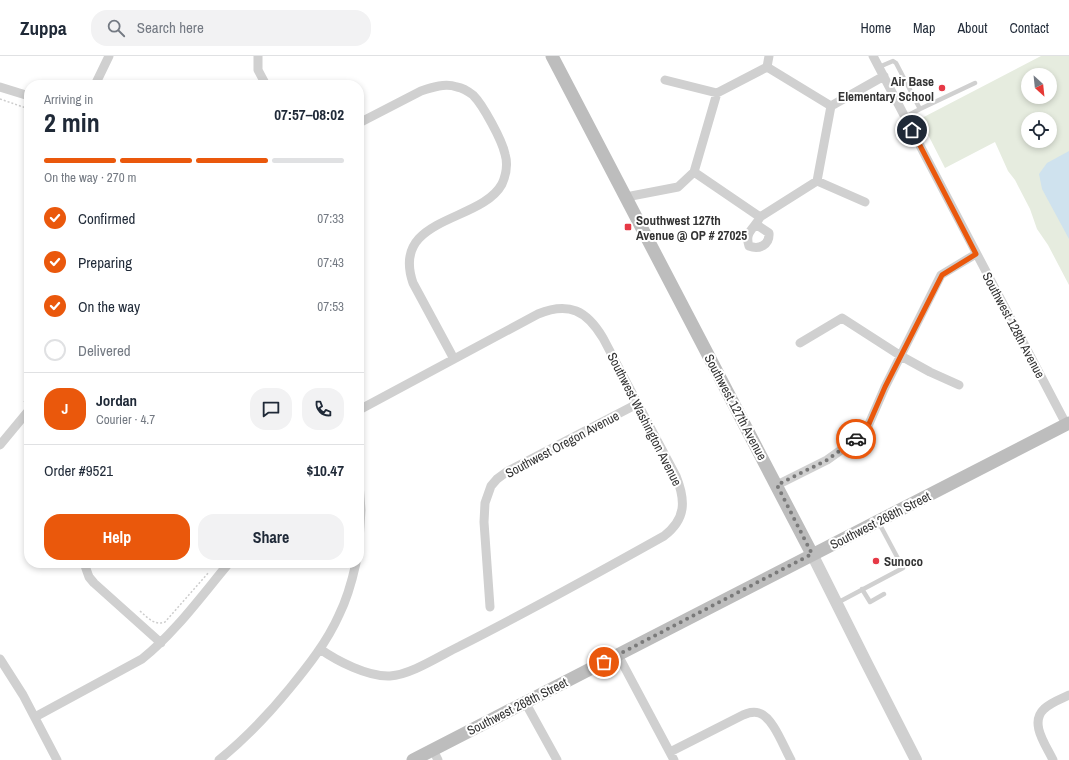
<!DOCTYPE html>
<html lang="en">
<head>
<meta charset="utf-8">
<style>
	body { margin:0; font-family:"Archivo Narrow",sans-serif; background:#f2f2f3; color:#1f2937; height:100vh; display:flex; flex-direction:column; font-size:15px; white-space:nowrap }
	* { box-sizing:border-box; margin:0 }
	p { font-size:13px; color:#747a83 }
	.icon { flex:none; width:22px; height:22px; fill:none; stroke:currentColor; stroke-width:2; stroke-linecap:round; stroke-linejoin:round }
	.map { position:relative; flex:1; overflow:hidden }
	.details { position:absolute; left:24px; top:24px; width:340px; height:488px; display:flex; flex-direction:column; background:#fff; border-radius:16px; box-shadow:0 2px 6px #0003 }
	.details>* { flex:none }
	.needle { width:26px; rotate:153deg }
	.controls { position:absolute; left:1021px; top:12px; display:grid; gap:8px }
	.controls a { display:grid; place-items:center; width:36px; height:36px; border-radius:50%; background:#fff; box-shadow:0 2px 6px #0003; font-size:20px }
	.pin { position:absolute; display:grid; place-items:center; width:34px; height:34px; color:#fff; margin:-17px; border:2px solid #fff; border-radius:50%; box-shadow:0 1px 4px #0007 }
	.courier { position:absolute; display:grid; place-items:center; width:40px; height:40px; margin:-20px; border:3px solid #ea580c; border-radius:50%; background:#fff; color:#222; box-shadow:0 1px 5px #0007 }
	.headline em { font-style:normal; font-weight:700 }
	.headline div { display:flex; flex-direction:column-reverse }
	.headline { display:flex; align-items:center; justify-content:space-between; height:68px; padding:0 20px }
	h1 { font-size:26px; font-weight:700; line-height:30px }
	.bar { display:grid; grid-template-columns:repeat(4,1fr); gap:6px 4px; align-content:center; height:48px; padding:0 20px }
	.bar i { height:5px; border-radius:3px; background:#e0e1e3 }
	.bar .current { background:#ea580c }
	.bar p { grid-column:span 4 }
	.line { display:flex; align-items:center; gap:10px; padding:0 20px; border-top:1px solid #e0e1e3 }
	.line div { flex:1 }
	.round { display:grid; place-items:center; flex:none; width:42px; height:42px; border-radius:16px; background:#f2f2f3 }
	ol { padding:0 20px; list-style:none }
	li { display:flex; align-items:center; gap:12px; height:44px }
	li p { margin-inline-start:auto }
	li .icon { padding:4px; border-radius:50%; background:#ea580c; color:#fff; stroke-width:4 }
	li:last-child { color:#747a83 }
	li i { width:22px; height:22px; border:2px solid #e0e1e3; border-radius:50% }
	.cta { display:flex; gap:8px; margin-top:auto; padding:8px 20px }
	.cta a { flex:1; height:46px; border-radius:16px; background:#ea580c; color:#fff; font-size:16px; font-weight:700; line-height:46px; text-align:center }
	.cta a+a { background:#f2f2f3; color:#1f2937 }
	header { display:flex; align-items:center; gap:24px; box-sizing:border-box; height:56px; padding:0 20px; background:#fff; border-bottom:1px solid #e0e1e3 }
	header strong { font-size:19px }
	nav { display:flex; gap:22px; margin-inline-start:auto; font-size:14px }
	.search { width:280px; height:36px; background:#f2f2f3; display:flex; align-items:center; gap:10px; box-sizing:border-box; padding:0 14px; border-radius:16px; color:#747a83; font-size:15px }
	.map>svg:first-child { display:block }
	.green { fill:#e6ecdf; fill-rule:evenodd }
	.water { fill:#cfe2ee }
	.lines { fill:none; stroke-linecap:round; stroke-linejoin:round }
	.path { stroke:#cdcdcd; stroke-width:1.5; stroke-dasharray:2 2; stroke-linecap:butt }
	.service { stroke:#d0d0d0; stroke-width:4.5 }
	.minor { stroke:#d0d0d0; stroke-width:9 }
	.tertiary { stroke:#d0d0d0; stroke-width:12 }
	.secondary { stroke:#bdbdbd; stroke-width:13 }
	.done { stroke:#7a7a7a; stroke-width:4; stroke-dasharray:0 7.2 }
	.route { stroke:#ea580c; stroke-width:5 }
	.poi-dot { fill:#e63946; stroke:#fff; stroke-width:1.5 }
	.labels { text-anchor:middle; stroke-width:4; stroke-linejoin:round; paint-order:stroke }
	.poi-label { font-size:13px; font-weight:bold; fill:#333; stroke:#fff; text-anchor:start }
	.street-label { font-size:13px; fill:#333; stroke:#fff }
</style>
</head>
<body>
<header>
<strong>Zuppa</strong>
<div class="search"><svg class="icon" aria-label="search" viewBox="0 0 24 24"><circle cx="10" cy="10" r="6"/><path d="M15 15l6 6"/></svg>Search here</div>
<nav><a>Home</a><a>Map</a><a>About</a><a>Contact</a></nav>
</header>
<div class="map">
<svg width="1069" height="704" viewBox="0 0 1069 704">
	<rect width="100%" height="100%" fill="#fff"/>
	<path class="green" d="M 1041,0 L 1069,0 L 1069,229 L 1048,189 L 1037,173 L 1030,153 L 1015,124 L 1008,115 L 995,86 L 945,112 L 920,63 ZM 1028,19 L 1050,19 L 1050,41 L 1028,41 ZM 1028,63 L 1050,63 L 1050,85 L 1028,85 Z"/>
	<path class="water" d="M 1069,95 L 1069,183 L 1042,133 L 1039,118 L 1047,107 Z"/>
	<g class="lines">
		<path class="path" d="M 0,43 L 29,53
			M 24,346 L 29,340
			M 140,555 C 148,562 155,570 165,566 L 209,516"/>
		<path class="service" d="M 879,11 L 893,5 L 896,7 L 920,53 L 975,27
			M 905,61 L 920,53
			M 862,533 L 870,546 L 884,538
			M 837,547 L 903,512 L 879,467"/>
		<path class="minor" d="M 258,0 L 258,14 L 266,29
			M 873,0 L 1066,368
			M 767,11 L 831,50
			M 665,24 L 717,37 L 767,11 L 769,0
			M 95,29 L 109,0
			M 0,31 L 29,40
			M 359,67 L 421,35 C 433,31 445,27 457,31 C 463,32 469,36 473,39 C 483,49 502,84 505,98 C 508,108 506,119 502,128 C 481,167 390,160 413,227 L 454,303
			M 694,116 L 760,161 C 755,173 744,175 749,190 C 759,194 770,189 769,177 L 757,169
			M 817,125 L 865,146
			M 626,141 L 678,131 L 694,116 L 717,37
			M 760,161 L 817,125 L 831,50 L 884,20
			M 800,287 L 842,262 L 901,300 L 930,316 L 959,329
			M 0,389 L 29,354
			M 359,427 L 361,454 L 359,485
			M 777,429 L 827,404 L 865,377 L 885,331 L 941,219 L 976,198
			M 84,507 L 89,521 L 94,527 L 161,587
			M 490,551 L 484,466 L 485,447 L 491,430 L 497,423 L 508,415 L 637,348
			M 320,593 C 337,605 368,621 390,620 C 411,619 441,599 460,590 C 529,555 596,518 664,480 C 686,463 686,445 676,420 L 603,282 C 587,255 569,245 538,258 L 359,354
			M 618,599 L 674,704
			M 0,603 L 23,639 L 57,704
			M 525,646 L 557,704
			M 35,661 L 142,603 C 174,578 203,538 229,507
			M 433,694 L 438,704
			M 670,696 L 743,659 C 748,657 753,655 759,657 C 773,661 784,692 791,704
			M 219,704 C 245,683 268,659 290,632 C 308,610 327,586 339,559 C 347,543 352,525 356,507
			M 1053,704 C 1046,689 1029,667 1044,653 C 1051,646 1061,643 1069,639"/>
		<path class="tertiary" d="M 812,498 L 866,606 L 916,704"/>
		<path class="secondary" d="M 552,0 L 812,498
			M 413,704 L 1069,367"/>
	</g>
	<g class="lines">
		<path class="done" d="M 604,606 L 812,498 L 777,429 L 827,404 L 856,383"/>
		<path class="route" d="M 856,383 L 865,377 L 885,331 L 942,219 L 976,198 L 912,74"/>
	</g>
	<g class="poi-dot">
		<circle cx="942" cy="32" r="4"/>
		<rect x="624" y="167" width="8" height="8" rx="2"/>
		<circle cx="876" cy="505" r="4"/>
	</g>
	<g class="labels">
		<g class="poi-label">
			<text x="934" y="30" text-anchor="end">Air Base<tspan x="934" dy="15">Elementary School</tspan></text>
			<text x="636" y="169">Southwest 127th<tspan x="636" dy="15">Avenue @ OP # 27025</tspan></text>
			<text x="884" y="510">Sunoco</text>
		</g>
		<g class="street-label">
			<text transform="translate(1014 269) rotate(62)" y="5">Southwest 128th Avenue</text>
			<text transform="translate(736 351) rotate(62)" y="5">Southwest 127th Avenue</text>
			<text transform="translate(645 363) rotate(63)" y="5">Southwest Washington Avenue</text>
			<text transform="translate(562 388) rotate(-28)" y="5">Southwest Oregon Avenue</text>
			<text transform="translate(880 464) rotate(-27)" y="5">Southwest 268th Street</text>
			<text transform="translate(517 650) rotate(-27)" y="5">Southwest 268th Street</text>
		</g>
	</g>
</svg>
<div class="controls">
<a><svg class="needle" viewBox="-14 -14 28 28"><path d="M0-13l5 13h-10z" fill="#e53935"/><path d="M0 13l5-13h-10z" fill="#747a83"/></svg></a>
<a><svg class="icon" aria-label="locate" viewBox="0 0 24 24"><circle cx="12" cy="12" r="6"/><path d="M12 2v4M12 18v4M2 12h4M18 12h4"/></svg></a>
</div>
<div class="pin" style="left:604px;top:606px;background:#ea580c"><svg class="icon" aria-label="bag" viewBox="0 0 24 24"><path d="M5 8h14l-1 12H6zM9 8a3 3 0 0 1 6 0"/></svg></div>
<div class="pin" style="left:912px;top:74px;background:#1f2937"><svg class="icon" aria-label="home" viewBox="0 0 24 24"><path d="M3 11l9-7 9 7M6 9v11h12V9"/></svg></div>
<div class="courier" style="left:856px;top:383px"><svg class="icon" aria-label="car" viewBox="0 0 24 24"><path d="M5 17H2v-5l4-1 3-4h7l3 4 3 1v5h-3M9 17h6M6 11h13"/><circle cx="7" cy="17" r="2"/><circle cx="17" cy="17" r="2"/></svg></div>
<section class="details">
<div class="headline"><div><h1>2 min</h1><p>Arriving in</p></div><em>07:57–08:02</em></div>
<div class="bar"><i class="current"></i><i class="current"></i><i class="current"></i><i></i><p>On the way · 270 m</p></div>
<ol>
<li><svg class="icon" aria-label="check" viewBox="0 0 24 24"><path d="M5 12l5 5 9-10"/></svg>Confirmed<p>07:33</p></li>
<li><svg class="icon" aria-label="check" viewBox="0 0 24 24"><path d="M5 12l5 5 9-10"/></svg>Preparing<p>07:43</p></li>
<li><svg class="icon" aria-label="check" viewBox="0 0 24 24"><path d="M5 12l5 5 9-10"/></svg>On the way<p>07:53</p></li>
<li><i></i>Delivered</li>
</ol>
<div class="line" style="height:72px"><b class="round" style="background:#ea580c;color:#fff">J</b><div><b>Jordan</b><p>Courier · 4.7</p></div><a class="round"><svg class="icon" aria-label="chat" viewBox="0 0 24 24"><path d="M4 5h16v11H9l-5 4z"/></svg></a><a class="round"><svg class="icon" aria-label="phone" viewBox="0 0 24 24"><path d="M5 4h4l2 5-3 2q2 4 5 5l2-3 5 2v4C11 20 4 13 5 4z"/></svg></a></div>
<div class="line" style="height:52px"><div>Order #9521</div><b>$10.47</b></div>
<div class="cta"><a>Help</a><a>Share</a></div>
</section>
</div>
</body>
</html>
